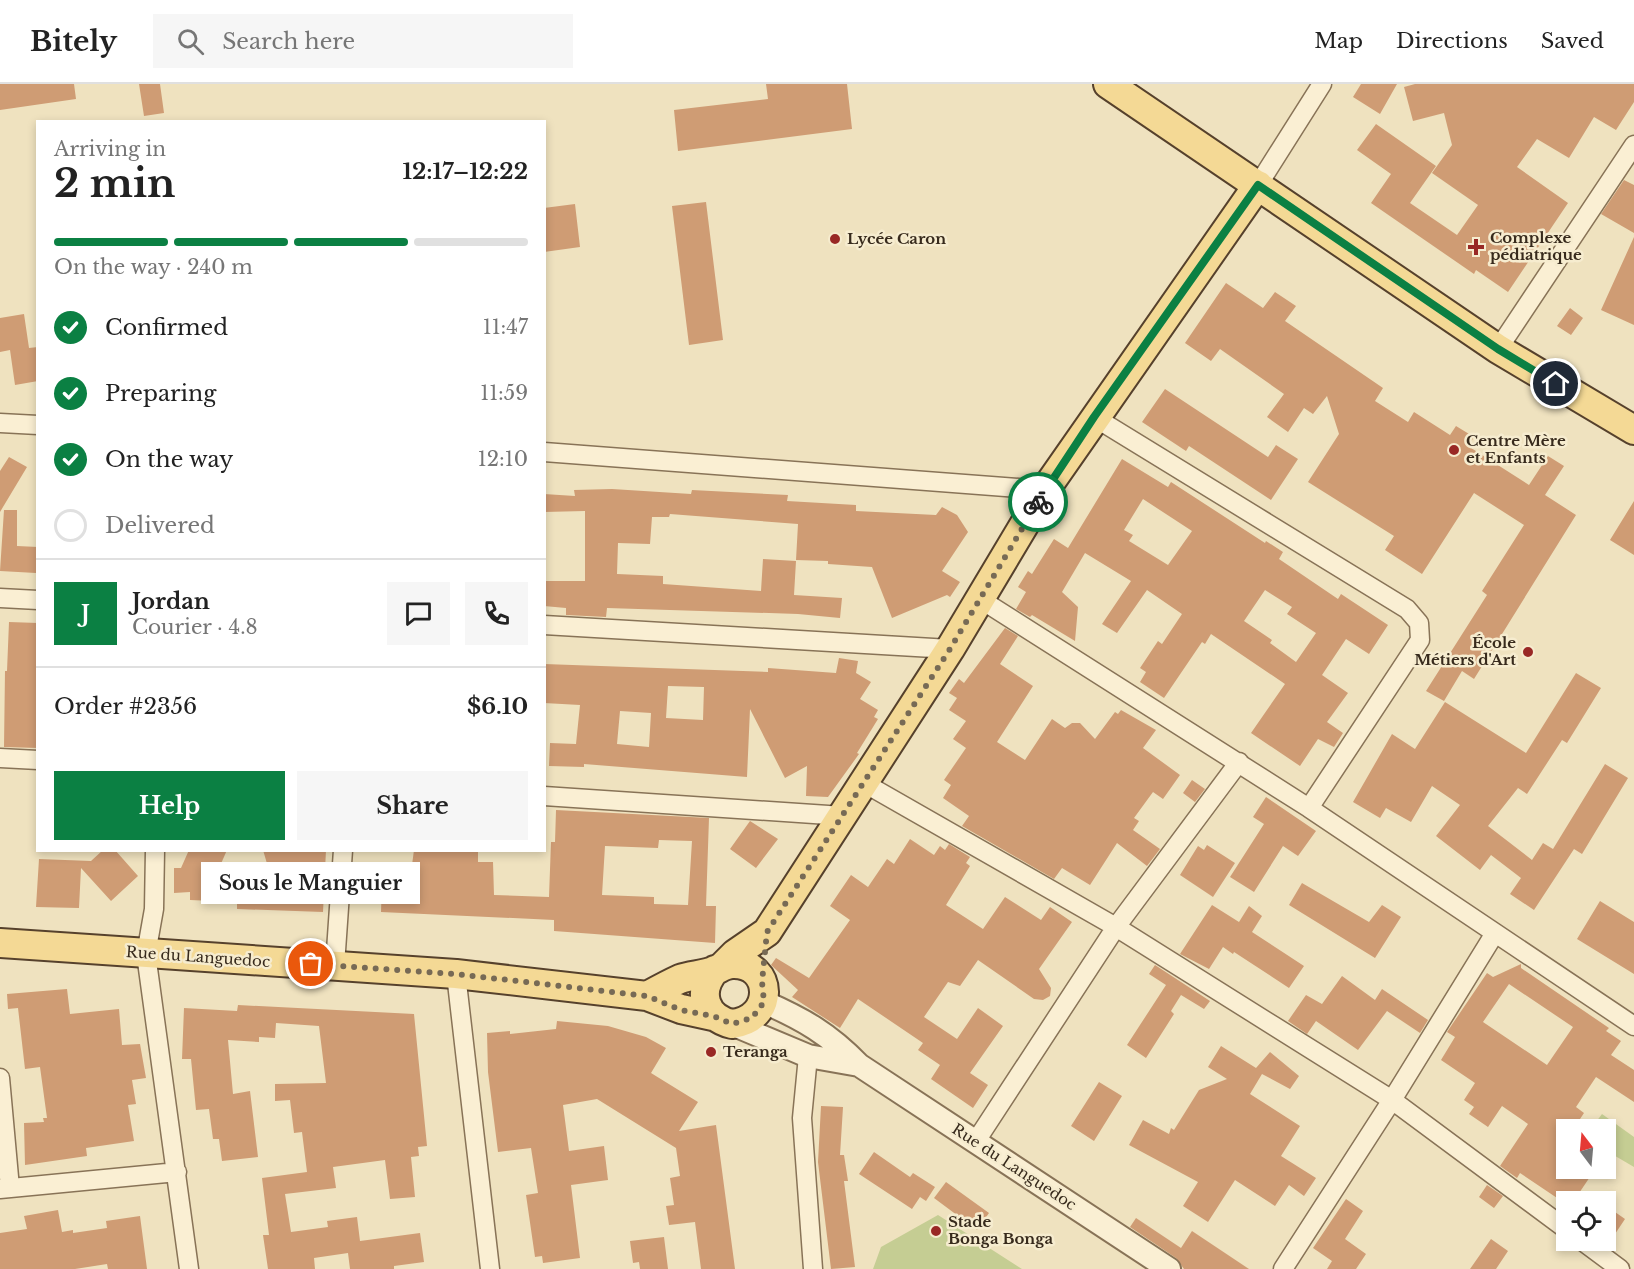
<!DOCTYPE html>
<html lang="en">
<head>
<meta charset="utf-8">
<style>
	body { margin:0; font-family:"Libre Baskerville",serif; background:#f6f6f6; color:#222; height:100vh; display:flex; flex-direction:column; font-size:22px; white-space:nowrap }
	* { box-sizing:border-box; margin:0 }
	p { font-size:20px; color:#767676 }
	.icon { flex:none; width:33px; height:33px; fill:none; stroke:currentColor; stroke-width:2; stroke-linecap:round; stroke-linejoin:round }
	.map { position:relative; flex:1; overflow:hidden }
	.side { position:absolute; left:36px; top:36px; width:510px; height:732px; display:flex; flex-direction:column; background:#fff; border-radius:0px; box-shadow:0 3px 9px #0003 }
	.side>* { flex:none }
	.needle { width:39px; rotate:344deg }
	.buttons { position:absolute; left:1556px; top:1035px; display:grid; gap:12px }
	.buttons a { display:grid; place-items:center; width:60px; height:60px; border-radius:0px; background:#fff; box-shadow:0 3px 9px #0003; font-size:30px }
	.pin { position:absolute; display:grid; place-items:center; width:51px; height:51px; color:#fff; margin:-26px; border:3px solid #fff; border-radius:50%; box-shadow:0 2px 6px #0007 }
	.courier { position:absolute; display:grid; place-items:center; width:60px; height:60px; margin:-30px; border:4px solid #0b8043; border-radius:50%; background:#fff; color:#222; box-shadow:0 2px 8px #0007 }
	.bubble { position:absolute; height:42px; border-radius:0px; background:#fff; box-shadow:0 3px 9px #0003; font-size:20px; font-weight:800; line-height:42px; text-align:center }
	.headline em { font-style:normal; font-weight:800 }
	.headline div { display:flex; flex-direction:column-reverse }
	.headline { display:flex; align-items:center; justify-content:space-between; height:102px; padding:0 18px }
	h1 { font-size:39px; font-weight:800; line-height:45px }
	.bar { display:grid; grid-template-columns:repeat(4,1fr); gap:9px 6px; align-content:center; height:72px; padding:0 18px }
	.bar i { height:8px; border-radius:4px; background:#e0e0e0 }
	.bar .selected { background:#0b8043 }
	.bar p { grid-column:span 4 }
	.line { display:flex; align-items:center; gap:15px; padding:0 18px; border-top:2px solid #e0e0e0 }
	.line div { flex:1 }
	.round { display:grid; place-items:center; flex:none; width:63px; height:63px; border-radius:0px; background:#f6f6f6 }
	ol { padding:0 18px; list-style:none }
	li { display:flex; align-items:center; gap:18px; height:66px }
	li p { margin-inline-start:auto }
	li .icon { padding:6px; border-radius:50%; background:#0b8043; color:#fff; stroke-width:4 }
	li:last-child { color:#767676 }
	li i { width:33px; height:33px; border:3px solid #e0e0e0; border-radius:50% }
	.button { display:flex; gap:12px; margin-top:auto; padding:12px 18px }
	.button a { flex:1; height:69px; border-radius:0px; background:#0b8043; color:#fff; font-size:24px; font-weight:800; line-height:69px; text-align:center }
	.button a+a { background:#f6f6f6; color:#222 }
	header { display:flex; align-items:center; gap:36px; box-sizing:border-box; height:84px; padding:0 30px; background:#fff; border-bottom:2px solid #e0e0e0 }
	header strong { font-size:28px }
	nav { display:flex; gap:33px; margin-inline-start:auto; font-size:21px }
	.search { width:420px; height:54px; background:#f6f6f6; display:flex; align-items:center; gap:15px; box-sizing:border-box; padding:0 21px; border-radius:0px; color:#767676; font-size:22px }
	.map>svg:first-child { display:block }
	.green { fill:#c5cd93 }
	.building { fill:#cf9c74; fill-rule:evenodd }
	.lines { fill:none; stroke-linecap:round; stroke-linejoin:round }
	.minor-casing { stroke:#887357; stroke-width:21 }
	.tertiary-casing { stroke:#887357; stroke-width:26 }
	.primary-casing { stroke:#56412c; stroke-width:32 }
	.minor { stroke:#faefd3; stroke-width:18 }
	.tertiary { stroke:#faefd3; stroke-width:22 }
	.primary { stroke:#f4d995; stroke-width:28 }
	.done { stroke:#776a55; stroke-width:6; stroke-dasharray:0 10.8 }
	.route { stroke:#0b8043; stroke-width:8 }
	.poi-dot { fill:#992825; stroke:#f6eccf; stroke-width:2 }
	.labels { text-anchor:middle; stroke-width:5; stroke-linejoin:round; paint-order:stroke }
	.poi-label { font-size:15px; font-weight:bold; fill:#372a1c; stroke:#f6eccf; text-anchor:start }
	.street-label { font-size:15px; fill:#372a1c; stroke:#f6eccf }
</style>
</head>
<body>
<header>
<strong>Bitely</strong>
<div class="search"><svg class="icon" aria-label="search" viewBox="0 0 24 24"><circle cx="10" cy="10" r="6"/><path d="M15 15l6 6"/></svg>Search here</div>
<nav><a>Map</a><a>Directions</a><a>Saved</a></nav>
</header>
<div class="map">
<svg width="1634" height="1185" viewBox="0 0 1634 1185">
	<rect width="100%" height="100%" fill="#efe2bf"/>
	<path class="green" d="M 1602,1030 L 1634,1053 L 1634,1083 L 1605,1066 L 1605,1046 L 1590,1046 Z
		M 938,1131 L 1022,1185 L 873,1185 L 881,1163 Z"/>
	<path class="building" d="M 0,0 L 74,0 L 76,15 L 0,26 Z
		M 139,0 L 160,0 L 164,29 L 144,32 Z
		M 766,0 L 847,0 L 852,45 L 678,67 L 674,26 L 768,15 Z
		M 1361,0 L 1397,0 L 1380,30 L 1353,13 Z
		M 1415,0 L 1634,0 L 1634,18 L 1616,46 L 1594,33 L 1569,74 L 1537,55 L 1517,83 L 1568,119 L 1508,208 L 1476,186 L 1474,190 L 1371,119 L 1391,90 L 1357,66 L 1376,40 L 1436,82 L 1410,119 L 1457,151 L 1478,121 L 1432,89 L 1452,61 L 1444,29 L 1413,37 L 1404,3 Z
		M 1624,96 L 1634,101 L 1634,149 L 1601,130 Z
		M 706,118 L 723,256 L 689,261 L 672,122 Z
		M 575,120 L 580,163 L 544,168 L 544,124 Z
		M 1634,153 L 1634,241 L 1601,226 Z
		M 1226,199 L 1263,224 L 1275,208 L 1296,222 L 1285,237 L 1383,304 L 1375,317 L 1408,338 L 1414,328 L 1450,351 L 1456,342 L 1474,353 L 1468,362 L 1529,401 L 1548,372 L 1564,382 L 1545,411 L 1576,431 L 1474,595 L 1462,587 L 1444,617 L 1426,607 L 1487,511 L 1482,507 L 1524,441 L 1474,409 L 1422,490 L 1385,466 L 1394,452 L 1308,398 L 1339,350 L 1327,312 L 1313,330 L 1304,324 L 1288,348 L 1267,333 L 1284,310 L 1220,265 L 1211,277 L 1185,259 Z
		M 1570,224 L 1583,234 L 1571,251 L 1557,242 Z
		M 24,230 L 29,264 L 38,263 L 38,297 L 15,301 L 10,266 L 0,268 L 0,234 Z
		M 1165,305 L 1268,373 L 1276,361 L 1298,375 L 1271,416 L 1189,362 L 1186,367 L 1142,338 Z
		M 9,373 L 27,383 L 0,428 L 0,387 Z
		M 1122,375 L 1168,403 L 1171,398 L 1265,459 L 1266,457 L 1283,468 L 1279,475 L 1338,515 L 1341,510 L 1388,541 L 1369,570 L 1346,555 L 1322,591 L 1348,609 L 1327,638 L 1343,649 L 1334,663 L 1318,655 L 1300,682 L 1251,649 L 1285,600 L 1211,550 L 1205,560 L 1202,558 L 1164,614 L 1140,598 L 1146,588 L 1140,584 L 1158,557 L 1162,560 L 1182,530 L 1147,506 L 1117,549 L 1102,540 L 1131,497 L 1085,469 L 1062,508 L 1078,523 L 1075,557 L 1032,531 L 1030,533 L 1016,525 L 1026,508 L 1018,503 L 1028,487 L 1032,490 L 1054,455 L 1068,464 ZM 1143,415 L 1192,447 L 1168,481 L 1129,457 L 1133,451 L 1124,446 ZM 1265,506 L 1292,523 L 1287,530 L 1316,549 L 1296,578 L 1270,559 L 1272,556 L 1244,537 Z
		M 612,405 L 691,410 L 692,406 L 788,411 L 787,417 L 856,421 L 856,427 L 936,431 L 942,423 L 957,431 L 968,448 L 942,487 L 960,498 L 950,513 L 947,511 L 892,534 L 872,483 L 828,480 L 828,477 L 796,476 L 798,440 L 670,430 L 669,433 L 652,433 L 650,460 L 618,459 L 617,490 L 663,492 L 663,500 L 761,507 L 763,475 L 796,477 L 794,511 L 842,514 L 840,534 L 798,530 L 607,524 L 606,533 L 566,531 L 566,524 L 544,522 L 544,497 L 585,497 L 585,427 L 544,428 L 544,410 L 575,412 L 574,406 Z
		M 1634,417 L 1634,471 L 1610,456 Z
		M 4,426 L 17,426 L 17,462 L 38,463 L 36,489 L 0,487 Z
		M 9,538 L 38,539 L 38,664 L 4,663 L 5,587 L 7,587 Z
		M 1005,544 L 1018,552 L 1000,580 L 1033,602 L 997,658 L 1025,676 L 1052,635 L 1065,644 L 1072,639 L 1080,639 L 1095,655 L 1115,628 L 1118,630 L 1121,626 L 1156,646 L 1143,664 L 1180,691 L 1163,715 L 1153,708 L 1134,734 L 1139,737 L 1133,746 L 1160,765 L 1147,782 L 1117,759 L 1090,801 L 1062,784 L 1054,795 L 962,742 L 969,732 L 943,714 L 951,701 L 944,696 L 966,664 L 953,655 L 966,637 L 949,626 L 957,614 L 949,609 L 959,595 L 964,599 Z
		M 839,574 L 858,577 L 856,589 L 871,598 L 860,615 L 878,626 L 874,633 L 878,635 L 857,669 L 859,670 L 828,713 L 806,712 L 807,682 L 785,694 L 750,625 L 747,693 L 584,680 L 584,683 L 549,682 L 550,659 L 576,660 L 580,621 L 544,619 L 544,580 L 768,588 L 768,584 L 836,589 ZM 668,602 L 704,603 L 703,636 L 666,634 ZM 620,627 L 651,629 L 649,663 L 617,660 Z
		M 1576,589 L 1601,604 L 1567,659 L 1562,656 L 1527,710 L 1518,704 L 1488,742 L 1532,776 L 1543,759 L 1553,765 L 1605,680 L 1628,694 L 1582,770 L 1574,765 L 1534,826 L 1510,810 L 1521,794 L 1491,771 L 1480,786 L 1436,752 L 1460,721 L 1432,702 L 1411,738 L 1386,724 L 1380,734 L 1353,718 L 1392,650 L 1415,665 L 1445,618 L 1526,669 Z
		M 1192,696 L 1205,705 L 1195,718 L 1183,709 Z
		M 1266,713 L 1316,747 L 1298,772 L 1283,762 L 1254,808 L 1230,793 L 1264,740 L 1253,733 Z
		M 556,726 L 709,734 L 706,822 L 716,822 L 715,859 L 554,847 L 554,836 L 381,828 L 382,795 L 410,796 L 414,766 L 478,766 L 478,778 L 493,778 L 494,811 L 549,813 L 551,758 L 555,758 ZM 659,756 L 692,757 L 688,821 L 654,820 L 654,813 L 602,811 L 605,762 L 658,764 Z
		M 750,737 L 778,755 L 756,784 L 730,765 Z
		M 910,755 L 934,771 L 940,762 L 945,766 L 949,760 L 970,773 L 966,779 L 970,782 L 946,821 L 983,845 L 1005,813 L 1041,836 L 1050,823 L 1072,838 L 1039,885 L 1051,904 L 1050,912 L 1043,916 L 1034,915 L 978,876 L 960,902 L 948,898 L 924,933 L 957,955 L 978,924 L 1003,942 L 970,989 L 988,1001 L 973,1024 L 931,995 L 940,981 L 918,966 L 923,959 L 858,915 L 840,944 L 792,913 L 798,906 L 771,881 L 776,874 L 809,894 L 850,836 L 830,822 L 851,791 L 868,803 L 887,775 L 894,780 Z
		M 1207,761 L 1235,779 L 1213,813 L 1180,791 L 1198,762 L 1204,766 Z
		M 103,766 L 115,766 L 138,792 L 111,817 L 81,784 L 79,824 L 36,823 L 39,775 L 91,777 Z
		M 189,766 L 227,766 L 220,782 L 268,783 L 263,766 L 326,766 L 323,828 L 237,825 L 237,818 L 190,816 L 190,808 L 174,809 L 174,784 L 181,784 Z
		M 1302,799 L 1369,838 L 1382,821 L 1401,833 L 1375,874 L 1289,821 Z
		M 1600,817 L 1634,838 L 1634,890 L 1577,855 Z
		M 1212,821 L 1239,838 L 1249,822 L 1262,832 L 1252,848 L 1304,882 L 1289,904 L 1234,868 L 1233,870 L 1223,863 L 1209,885 L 1180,870 Z
		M 1521,880 L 1521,884 L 1609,944 L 1606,947 L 1621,957 L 1611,971 L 1634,986 L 1634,1018 L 1596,993 L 1576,1023 L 1584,1029 L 1580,1035 L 1596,1046 L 1566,1046 L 1566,1084 L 1596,1084 L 1573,1118 L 1566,1118 L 1566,1120 L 1520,1089 L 1517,1094 L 1500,1082 L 1528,1040 L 1502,1022 L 1488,1043 L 1469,1030 L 1474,1023 L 1464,1016 L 1475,999 L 1441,976 L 1455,953 L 1447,948 L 1487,889 L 1493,893 ZM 1509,900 L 1573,943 L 1547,981 L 1483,938 Z
		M 1155,881 L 1210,917 L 1204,925 L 1181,911 L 1171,927 L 1174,930 L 1146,974 L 1127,961 L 1166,901 L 1149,890 Z
		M 1342,892 L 1375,916 L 1382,905 L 1428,936 L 1420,949 L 1387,927 L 1358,966 L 1316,937 L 1307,950 L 1288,937 L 1306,911 L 1322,920 Z
		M 67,905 L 70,930 L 119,925 L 122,961 L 140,960 L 146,994 L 132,996 L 136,1020 L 128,1021 L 134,1057 L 86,1064 L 87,1072 L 25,1081 L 24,1039 L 44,1038 L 43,1034 L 47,1034 L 40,983 L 25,985 L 18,924 L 8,925 L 7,910 Z
		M 238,921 L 414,930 L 427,1062 L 418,1063 L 419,1072 L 411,1073 L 415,1113 L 390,1115 L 385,1076 L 333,1083 L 336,1104 L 285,1110 L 291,1148 L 328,1143 L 327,1137 L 357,1133 L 360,1157 L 420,1149 L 424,1178 L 394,1182 L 394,1185 L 350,1185 L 348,1169 L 314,1174 L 315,1185 L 268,1185 L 263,1151 L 269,1151 L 262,1094 L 307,1088 L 302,1048 L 294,1049 L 290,1016 L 275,1017 L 275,1000 L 326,999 L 319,942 L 276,939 L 275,954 L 259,953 L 259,958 L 228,956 L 233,1010 L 250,1007 L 258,1073 L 222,1077 L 219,1055 L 213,1055 L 209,1025 L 196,1026 L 191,975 L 182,975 L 184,924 L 237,927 Z
		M 557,937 L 608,942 L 646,953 L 666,964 L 651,989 L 698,1018 L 679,1047 L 716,1041 L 735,1185 L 701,1185 L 695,1138 L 669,1141 L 666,1122 L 674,1121 L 670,1094 L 680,1092 L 676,1064 L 597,1015 L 563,1021 L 569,1067 L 604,1062 L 608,1096 L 571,1101 L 580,1174 L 543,1179 L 542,1172 L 535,1173 L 526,1111 L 538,1109 L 531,1064 L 498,1068 L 488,988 L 487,949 L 510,947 L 510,950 L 556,945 Z
		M 1221,962 L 1256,984 L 1270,968 L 1299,992 L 1290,1005 L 1262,990 L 1250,1010 L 1300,1042 L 1281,1072 L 1316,1094 L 1304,1112 L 1289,1101 L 1275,1122 L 1235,1096 L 1208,1138 L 1183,1122 L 1198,1098 L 1129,1061 L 1143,1036 L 1169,1050 L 1171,1044 L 1174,1046 L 1199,1006 L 1227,995 L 1208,983 Z
		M 1099,998 L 1122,1012 L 1094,1057 L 1071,1042 Z
		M 821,1022 L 843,1023 L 840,1071 L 844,1071 L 848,1097 L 844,1097 L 855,1183 L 831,1185 L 818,1078 Z
		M 874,1068 L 910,1093 L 913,1089 L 935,1103 L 926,1117 L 920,1113 L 912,1125 L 859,1090 Z
		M 946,1098 L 989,1129 L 977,1146 L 934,1114 Z
		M 1487,1101 L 1503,1112 L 1494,1124 L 1479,1113 Z
		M 1346,1115 L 1363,1127 L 1345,1155 L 1366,1170 L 1356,1185 L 1327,1185 L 1332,1177 L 1313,1164 Z
		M 1605,1121 L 1625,1135 L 1607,1162 L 1605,1160 Z
		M 58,1126 L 62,1148 L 73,1146 L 73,1149 L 107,1144 L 106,1137 L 140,1132 L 147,1185 L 108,1185 L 107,1180 L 75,1185 L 0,1185 L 0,1149 L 27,1145 L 24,1132 Z
		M 1136,1134 L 1181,1164 L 1192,1147 L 1249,1185 L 1184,1185 L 1176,1174 L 1130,1143 Z
		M 664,1153 L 668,1185 L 640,1185 L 639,1178 L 633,1179 L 630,1157 Z
		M 1491,1155 L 1508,1167 L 1496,1185 L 1470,1185 Z"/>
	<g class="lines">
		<g class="minor-casing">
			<path id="minor" d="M 1258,101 L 1322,0
				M 1498,265 L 1634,61
				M 1094,333 L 1407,525 L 1419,539 L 1420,556 L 1309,724
				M 0,339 L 38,341
				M 544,368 L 1045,406
				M 0,514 L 38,516
				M 980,515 L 1309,724 L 1634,942
				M 544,541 L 950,565
				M 0,674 L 38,676
				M 864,699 L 1116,843 L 1392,1016 L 1566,1145
				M 544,712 L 843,732
				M 155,766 L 154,825 L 146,870 L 189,1185
				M 335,881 L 343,766
				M 456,890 L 490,1185
				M 808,972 L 802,1034 L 813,1185
				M 0,994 L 10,1104
				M 976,1057 L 1116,843 L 1239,678
				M 0,1105 L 177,1088
				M 1581,1156 L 1620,1185
				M 1283,1185 L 1392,1016 L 1495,849"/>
		</g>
		<g class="tertiary-casing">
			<path id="tertiary" d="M 764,918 C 803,935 829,950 859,981 L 1169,1185
				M 732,940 L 808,972 L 859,981"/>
		</g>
		<g class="primary-casing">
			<path id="primary" d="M 1108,0 L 1498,265 L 1634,346
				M 0,859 L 456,890 L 647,912 L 681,925 L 713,932
				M 723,882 L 735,870 L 767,848 L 950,565 L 1045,406 L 1258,101
				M 647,912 C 658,906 669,900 680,895 C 691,891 705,891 716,886 C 722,883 726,880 733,880 C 773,879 776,935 732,940 C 705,934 696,908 715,886"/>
		</g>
		<use href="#minor" class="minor"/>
		<use href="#tertiary" class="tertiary"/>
		<use href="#primary" class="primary"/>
	</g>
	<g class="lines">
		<path class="done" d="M 311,880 L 456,890 L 647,912 L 681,926 L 713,932 L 732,940 L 752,934 L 764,918 L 762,898 L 767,848 L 950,565 L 1038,418"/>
		<path class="route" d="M 1038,418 L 1094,333 L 1258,101 L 1498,265 L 1556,300"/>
	</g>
	<g class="poi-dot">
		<circle cx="835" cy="155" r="6"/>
		<path d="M1473 154h6v6h6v6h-6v6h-6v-6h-6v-6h6z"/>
		<circle cx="1454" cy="366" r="6"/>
		<circle cx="1528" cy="568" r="6"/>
		<circle cx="711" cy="968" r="6"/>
		<circle cx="936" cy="1147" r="6"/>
	</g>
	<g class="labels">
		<g class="poi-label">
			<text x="1490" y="159">Complexe<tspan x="1490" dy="17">pédiatrique</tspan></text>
			<text x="847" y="160">Lycée Caron</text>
			<text x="1466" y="362">Centre Mère<tspan x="1466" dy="17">et Enfants</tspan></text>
			<text x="1516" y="564" text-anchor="end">École<tspan x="1516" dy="17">Métiers d'Art</tspan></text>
			<text x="723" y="973">Teranga</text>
			<text x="948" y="1143">Stade<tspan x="948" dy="17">Bonga Bonga</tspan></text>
		</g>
		<g class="street-label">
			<text transform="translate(198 873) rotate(4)" y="5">Rue du Languedoc</text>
			<text transform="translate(1014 1083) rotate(33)" y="5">Rue du Languedoc</text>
		</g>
	</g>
</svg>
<div class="buttons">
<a><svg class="needle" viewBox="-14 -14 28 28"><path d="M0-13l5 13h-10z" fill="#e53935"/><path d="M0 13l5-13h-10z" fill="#767676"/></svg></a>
<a><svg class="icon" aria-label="locate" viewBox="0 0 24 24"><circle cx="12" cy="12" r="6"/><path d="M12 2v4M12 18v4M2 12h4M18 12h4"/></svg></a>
</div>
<div class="pin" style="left:311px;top:880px;background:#ea580c"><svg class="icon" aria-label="bag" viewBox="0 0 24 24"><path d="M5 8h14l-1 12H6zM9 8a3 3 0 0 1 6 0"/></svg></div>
<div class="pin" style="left:1556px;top:300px;background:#1f2937"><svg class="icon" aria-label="home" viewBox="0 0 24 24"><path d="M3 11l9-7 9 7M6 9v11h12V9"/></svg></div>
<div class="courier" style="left:1038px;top:418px"><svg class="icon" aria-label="bike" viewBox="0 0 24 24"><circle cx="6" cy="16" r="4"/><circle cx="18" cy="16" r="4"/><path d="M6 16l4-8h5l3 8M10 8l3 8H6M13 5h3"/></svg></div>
<div class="bubble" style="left:201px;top:778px;width:219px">Sous le Manguier</div>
<section class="side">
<div class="headline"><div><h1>2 min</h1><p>Arriving in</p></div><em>12:17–12:22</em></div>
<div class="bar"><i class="selected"></i><i class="selected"></i><i class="selected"></i><i></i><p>On the way · 240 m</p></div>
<ol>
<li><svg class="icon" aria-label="check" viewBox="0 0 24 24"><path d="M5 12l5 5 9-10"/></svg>Confirmed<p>11:47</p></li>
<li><svg class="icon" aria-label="check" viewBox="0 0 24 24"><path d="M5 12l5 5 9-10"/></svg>Preparing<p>11:59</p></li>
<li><svg class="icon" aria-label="check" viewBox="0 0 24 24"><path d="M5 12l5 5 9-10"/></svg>On the way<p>12:10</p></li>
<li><i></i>Delivered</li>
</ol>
<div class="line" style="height:108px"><b class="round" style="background:#0b8043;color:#fff">J</b><div><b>Jordan</b><p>Courier · 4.8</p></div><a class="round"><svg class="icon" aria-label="chat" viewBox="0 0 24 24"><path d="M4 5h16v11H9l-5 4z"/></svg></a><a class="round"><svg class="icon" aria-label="phone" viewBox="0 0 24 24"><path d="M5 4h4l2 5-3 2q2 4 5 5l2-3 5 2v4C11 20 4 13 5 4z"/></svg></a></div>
<div class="line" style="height:78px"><div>Order #2356</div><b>$6.10</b></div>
<div class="button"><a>Help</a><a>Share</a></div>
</section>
</div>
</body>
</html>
